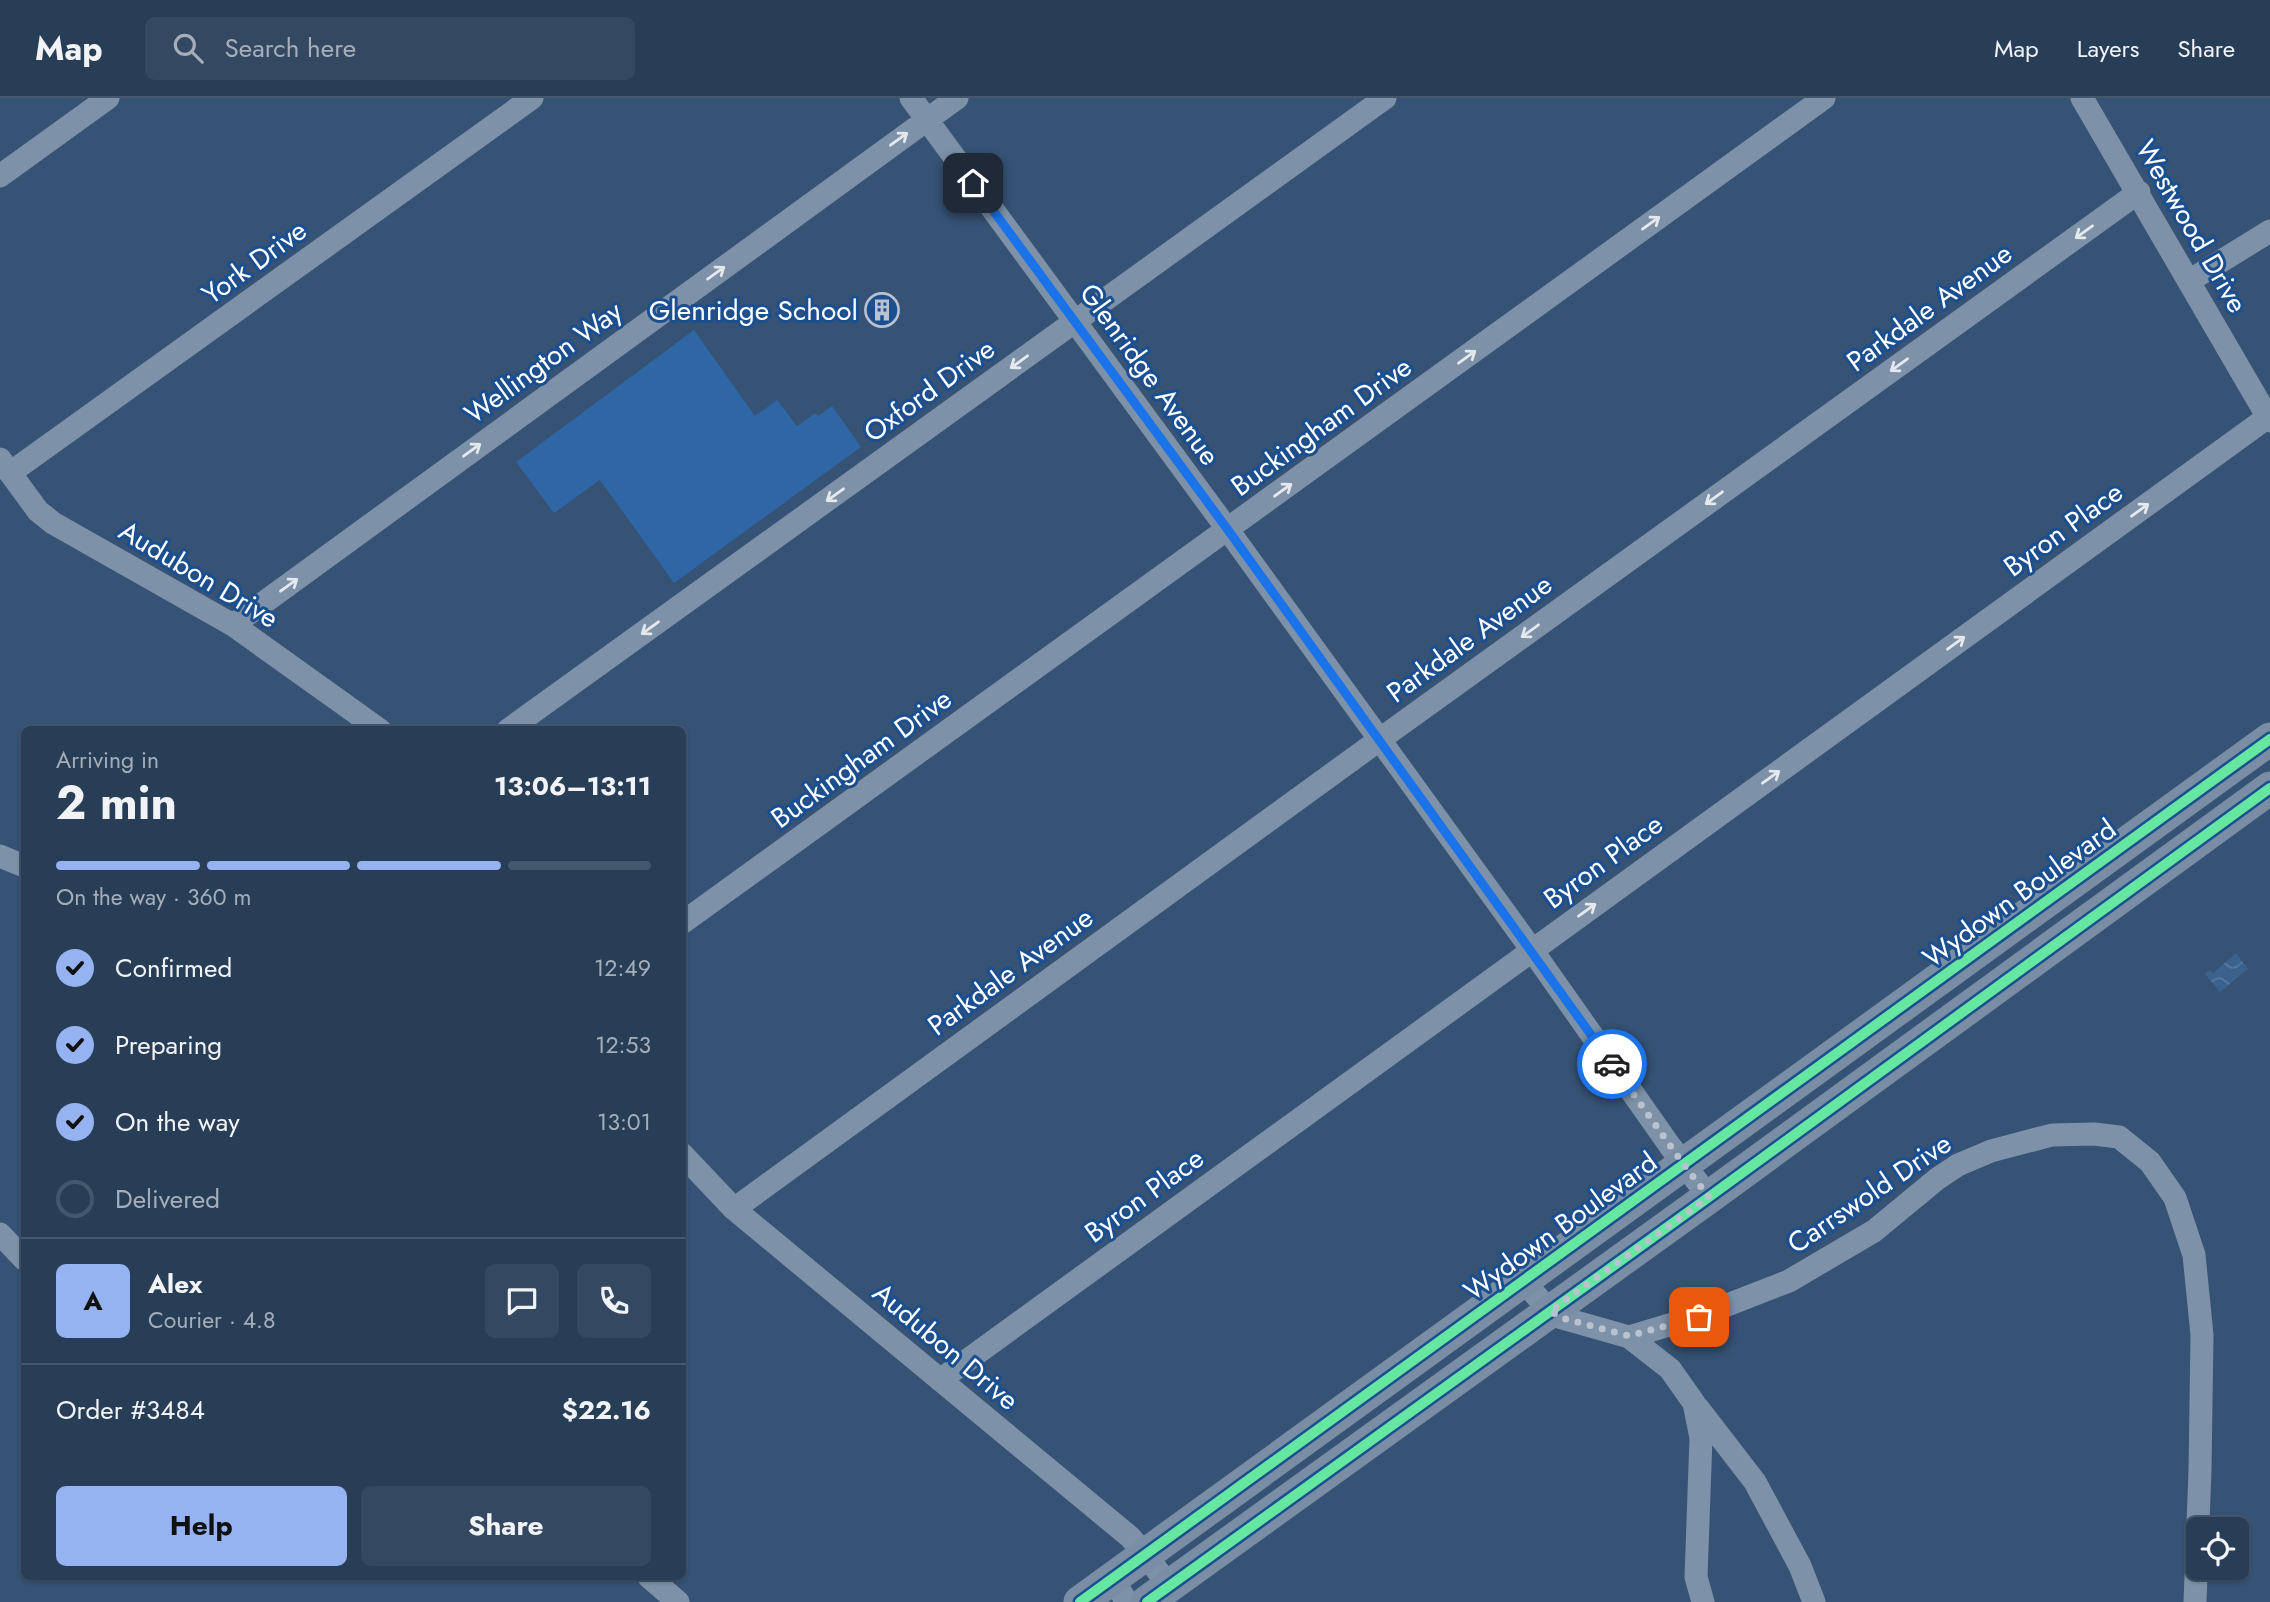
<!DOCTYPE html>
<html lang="en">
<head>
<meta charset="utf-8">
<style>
	body { margin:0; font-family:Jost,sans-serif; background:#344961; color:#f1f3f6; height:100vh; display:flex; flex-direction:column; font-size:26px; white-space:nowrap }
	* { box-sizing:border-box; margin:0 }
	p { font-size:23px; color:#a5aeba }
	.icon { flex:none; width:38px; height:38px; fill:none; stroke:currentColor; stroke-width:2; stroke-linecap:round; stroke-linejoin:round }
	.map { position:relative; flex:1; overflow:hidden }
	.side { position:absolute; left:21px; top:628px; width:665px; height:854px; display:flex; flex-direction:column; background:#283e57; border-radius:10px; box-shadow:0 2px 5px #0004,0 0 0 2px #44576d }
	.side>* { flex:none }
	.buttons { position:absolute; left:2186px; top:1419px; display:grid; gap:14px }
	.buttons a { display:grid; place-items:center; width:63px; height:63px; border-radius:10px; background:#283e57; box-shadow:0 2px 5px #0004,0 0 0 2px #44576d; font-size:35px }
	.pin { position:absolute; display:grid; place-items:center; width:60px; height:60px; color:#fff; margin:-30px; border-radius:14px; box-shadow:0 4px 10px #0006 }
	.courier { position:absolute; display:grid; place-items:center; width:70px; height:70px; margin:-35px; border:5px solid #1a73e8; border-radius:50%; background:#fff; color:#222; box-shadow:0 2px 9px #0007 }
	.overview em { font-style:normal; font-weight:700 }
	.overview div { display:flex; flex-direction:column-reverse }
	.overview { display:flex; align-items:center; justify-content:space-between; height:119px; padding:0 35px }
	h1 { font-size:46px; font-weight:700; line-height:52px }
	.bar { display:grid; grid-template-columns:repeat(4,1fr); gap:10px 7px; align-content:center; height:84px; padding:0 35px }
	.bar i { height:9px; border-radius:5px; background:#44576d }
	.bar .selected { background:#95b2f1 }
	.bar p { grid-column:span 4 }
	.line { display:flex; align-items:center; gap:18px; padding:0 35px; border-top:2px solid #44576d }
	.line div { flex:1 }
	.round { display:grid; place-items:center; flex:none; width:74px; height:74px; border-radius:10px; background:#344961 }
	ol { padding:0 35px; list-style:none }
	li { display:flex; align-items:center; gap:21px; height:77px }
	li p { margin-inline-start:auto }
	li .icon { padding:7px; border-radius:50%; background:#95b2f1; color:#111; stroke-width:4 }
	li:last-child { color:#a5aeba }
	li i { width:38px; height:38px; border:4px solid #44576d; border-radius:50% }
	.action { display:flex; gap:14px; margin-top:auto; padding:14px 35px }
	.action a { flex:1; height:80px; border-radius:10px; background:#95b2f1; color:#111; font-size:28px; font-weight:700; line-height:80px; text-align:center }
	.action a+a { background:#344961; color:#f1f3f6 }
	header { display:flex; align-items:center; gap:42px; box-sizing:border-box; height:98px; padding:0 35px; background:#283e57; border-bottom:2px solid #44576d }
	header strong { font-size:33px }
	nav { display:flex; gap:38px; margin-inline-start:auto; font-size:24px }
	.search { width:490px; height:63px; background:#344961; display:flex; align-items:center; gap:18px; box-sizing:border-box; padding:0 24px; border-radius:10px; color:#a5aeba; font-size:26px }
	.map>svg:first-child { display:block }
	.green { fill:#2f66a5 }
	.water { fill:url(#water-waves) }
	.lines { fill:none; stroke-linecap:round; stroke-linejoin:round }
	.street { stroke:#7d92a8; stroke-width:23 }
	.secondary { stroke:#798da4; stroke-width:33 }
	.cycleway-casing { stroke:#1b4f8f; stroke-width:15 }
	.cycleway { stroke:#66e7a1; stroke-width:10 }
	.oneway { stroke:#e5e9ee }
	.done { stroke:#b9c2ce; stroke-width:7; stroke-dasharray:0 12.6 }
	.route { stroke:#1a73e8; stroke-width:9 }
	.labels { text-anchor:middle; stroke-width:6; stroke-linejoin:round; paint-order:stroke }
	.street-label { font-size:28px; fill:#fff; stroke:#1b4f8f }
	.poi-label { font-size:28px; fill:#fff; stroke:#1b4f8f; text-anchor:end }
</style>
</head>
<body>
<header>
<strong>Map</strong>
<div class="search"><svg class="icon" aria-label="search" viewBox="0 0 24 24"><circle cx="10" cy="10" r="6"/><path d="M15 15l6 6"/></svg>Search here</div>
<nav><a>Map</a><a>Layers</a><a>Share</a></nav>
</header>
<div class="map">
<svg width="2270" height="1504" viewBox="0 0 2270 1504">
	<defs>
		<pattern id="water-waves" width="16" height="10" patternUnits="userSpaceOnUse" patternTransform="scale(1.75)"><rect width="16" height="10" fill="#3b618d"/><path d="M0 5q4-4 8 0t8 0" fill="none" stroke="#58799e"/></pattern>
	</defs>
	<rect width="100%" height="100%" fill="#365274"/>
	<path class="green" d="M 694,232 L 755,318 L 777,302 L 797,328 L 815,315 L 818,318 L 832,308 L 861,349 L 674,485 L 600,382 L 554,415 L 516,364 Z"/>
	<path class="water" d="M 2236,855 L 2248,871 L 2220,894 L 2205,876 L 2210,872 L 2213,875 Z"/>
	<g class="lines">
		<path class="street" d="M 911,0 L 1228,432 L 1532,852 L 1670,1048 L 1709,1099
			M 2082,0 L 2270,323
			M 0,78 L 108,0
			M 2189,183 L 2270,133
			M 0,361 L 38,413 L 53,425 L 233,527 L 380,632
			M 10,375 L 532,0
			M 233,527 L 957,0
			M 508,632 L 1385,0
			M 0,758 L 24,768
			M 682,825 L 1824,0
			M 682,1056 L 734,1111 L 1130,1439 L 1145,1456 L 1169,1488
			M 734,1111 L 1379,642 L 2139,94
			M 0,1136 L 24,1161
			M 1523,1183 L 1550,1213 L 1562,1220 L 1629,1239
			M 940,1282 L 2268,319
			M 1698,1310 L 1755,1384 L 1800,1468 L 1814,1504
			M 649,1479 L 678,1504
			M 1112,1480 L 1127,1504
			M 1703,1504 L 1696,1479 L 1701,1340 L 1694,1305 L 1670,1271 L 1629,1239 L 1699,1218 L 1789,1183 L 1874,1133 L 1937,1081 L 1958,1067 L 1991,1053 L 2052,1037 L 2094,1036 L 2119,1039 L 2150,1064 L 2175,1100 L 2194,1157 L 2202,1237 L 2200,1372 L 2195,1504"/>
		<path class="secondary" d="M 1080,1504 L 2270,641
			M 1147,1504 L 1709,1099 L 2270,690"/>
		<g class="cycleway-casing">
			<path id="cycleway" d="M 1080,1504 L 2270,641
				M 1147,1504 L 1709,1099 L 2270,690"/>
		</g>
		<use href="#cycleway" class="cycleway"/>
	</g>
	<defs><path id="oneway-shaft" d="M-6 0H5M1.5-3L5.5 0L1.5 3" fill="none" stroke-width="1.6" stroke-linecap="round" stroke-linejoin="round" transform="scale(1.75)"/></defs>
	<g class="oneway">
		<use href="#oneway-shaft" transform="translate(899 41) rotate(-36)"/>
		<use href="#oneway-shaft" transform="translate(1651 125) rotate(-36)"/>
		<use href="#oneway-shaft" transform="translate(2084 134) rotate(144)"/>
		<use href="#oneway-shaft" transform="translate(716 175) rotate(-36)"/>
		<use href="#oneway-shaft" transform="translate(1467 259) rotate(-36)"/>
		<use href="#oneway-shaft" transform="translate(1019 264) rotate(144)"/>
		<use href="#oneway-shaft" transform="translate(1899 267) rotate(144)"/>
		<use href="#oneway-shaft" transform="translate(472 352) rotate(-36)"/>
		<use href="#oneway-shaft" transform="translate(1283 392) rotate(-36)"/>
		<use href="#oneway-shaft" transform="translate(835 397) rotate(144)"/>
		<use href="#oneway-shaft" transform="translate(1714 400) rotate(144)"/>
		<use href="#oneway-shaft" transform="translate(2140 412) rotate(-36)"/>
		<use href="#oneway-shaft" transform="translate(289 487) rotate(-36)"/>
		<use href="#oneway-shaft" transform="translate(650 530) rotate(144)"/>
		<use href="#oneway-shaft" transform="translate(1530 533) rotate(144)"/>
		<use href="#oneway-shaft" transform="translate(1956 545) rotate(-36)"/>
		<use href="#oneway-shaft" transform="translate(1771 679) rotate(-36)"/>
		<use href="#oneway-shaft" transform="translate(1587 812) rotate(-36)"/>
	</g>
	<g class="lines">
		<path class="done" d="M 1612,966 L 1684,1067 L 1709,1099 L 1550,1213 L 1562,1220 L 1629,1238 L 1699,1219"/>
		<path class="route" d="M 973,85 L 1228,432 L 1612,966"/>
	</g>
	<defs>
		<g id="building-ring" transform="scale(1.75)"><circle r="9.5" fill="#1b4f8f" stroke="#b9c2ce" stroke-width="1.5"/><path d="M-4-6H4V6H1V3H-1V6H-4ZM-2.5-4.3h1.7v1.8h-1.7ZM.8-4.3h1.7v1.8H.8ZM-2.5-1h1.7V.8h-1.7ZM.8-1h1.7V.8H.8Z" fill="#b9c2ce"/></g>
	</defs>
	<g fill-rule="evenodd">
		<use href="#building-ring" x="882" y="212"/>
	</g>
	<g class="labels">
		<g class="street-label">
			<text transform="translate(2192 128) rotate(60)" y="10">Westwood Drive</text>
			<text transform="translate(254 164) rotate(-36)" y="10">York Drive</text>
			<text transform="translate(1929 209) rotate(-36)" y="10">Parkdale Avenue</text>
			<text transform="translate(543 264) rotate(-36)" y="10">Wellington Way</text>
			<text transform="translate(1150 276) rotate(54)" y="10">Glenridge Avenue</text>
			<text transform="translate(929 292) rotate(-36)" y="10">Oxford Drive</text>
			<text transform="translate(1321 328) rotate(-36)" y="10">Buckingham Drive</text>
			<text transform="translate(2063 431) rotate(-36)" y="10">Byron Place</text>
			<text transform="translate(199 476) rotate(31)" y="10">Audubon Drive</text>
			<text transform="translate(1469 540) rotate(-36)" y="10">Parkdale Avenue</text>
			<text transform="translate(861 660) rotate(-36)" y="10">Buckingham Drive</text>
			<text transform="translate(1603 763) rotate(-36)" y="10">Byron Place</text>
			<text transform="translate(2019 795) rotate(-36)" y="10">Wydown Boulevard</text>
			<text transform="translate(1010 873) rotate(-36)" y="10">Parkdale Avenue</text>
			<text transform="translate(1869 1095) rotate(-34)" y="10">Carrswold Drive</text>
			<text transform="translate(1144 1097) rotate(-36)" y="10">Byron Place</text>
			<text transform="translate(1560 1128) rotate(-36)" y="10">Wydown Boulevard</text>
			<text transform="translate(946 1248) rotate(40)" y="10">Audubon Drive</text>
		</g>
		<g class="poi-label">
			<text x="858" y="222">Glenridge School</text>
		</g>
	</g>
</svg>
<div class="buttons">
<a><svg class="icon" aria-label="locate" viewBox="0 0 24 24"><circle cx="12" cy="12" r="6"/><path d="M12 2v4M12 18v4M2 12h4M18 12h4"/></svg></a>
</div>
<div class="pin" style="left:1699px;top:1219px;background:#ea580c"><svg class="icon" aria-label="bag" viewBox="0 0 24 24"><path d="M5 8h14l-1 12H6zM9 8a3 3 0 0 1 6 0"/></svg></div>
<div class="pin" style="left:973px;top:85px;background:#1f2937"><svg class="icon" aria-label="home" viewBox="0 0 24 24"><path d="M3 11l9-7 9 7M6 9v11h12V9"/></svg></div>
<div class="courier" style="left:1612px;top:966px"><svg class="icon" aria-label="car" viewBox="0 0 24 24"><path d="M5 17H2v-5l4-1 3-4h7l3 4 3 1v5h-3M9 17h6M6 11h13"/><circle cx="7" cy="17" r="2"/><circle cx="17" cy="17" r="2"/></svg></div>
<section class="side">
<div class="overview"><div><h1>2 min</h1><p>Arriving in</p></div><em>13:06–13:11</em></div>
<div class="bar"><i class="selected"></i><i class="selected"></i><i class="selected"></i><i></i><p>On the way · 360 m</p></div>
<ol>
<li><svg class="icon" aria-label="check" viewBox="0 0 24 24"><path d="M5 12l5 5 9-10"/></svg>Confirmed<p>12:49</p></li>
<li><svg class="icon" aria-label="check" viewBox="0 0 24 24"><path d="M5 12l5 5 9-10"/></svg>Preparing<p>12:53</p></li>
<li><svg class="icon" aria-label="check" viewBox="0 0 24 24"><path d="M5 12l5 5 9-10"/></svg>On the way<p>13:01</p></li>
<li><i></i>Delivered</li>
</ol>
<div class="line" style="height:126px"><b class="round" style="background:#95b2f1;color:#111">A</b><div><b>Alex</b><p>Courier · 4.8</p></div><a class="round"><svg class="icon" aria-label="chat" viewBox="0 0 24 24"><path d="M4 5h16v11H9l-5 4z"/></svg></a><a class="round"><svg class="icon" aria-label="phone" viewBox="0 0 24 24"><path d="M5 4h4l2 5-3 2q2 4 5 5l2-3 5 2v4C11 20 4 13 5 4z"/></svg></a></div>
<div class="line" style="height:91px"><div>Order #3484</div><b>$22.16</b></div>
<div class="action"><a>Help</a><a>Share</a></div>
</section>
</div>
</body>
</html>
